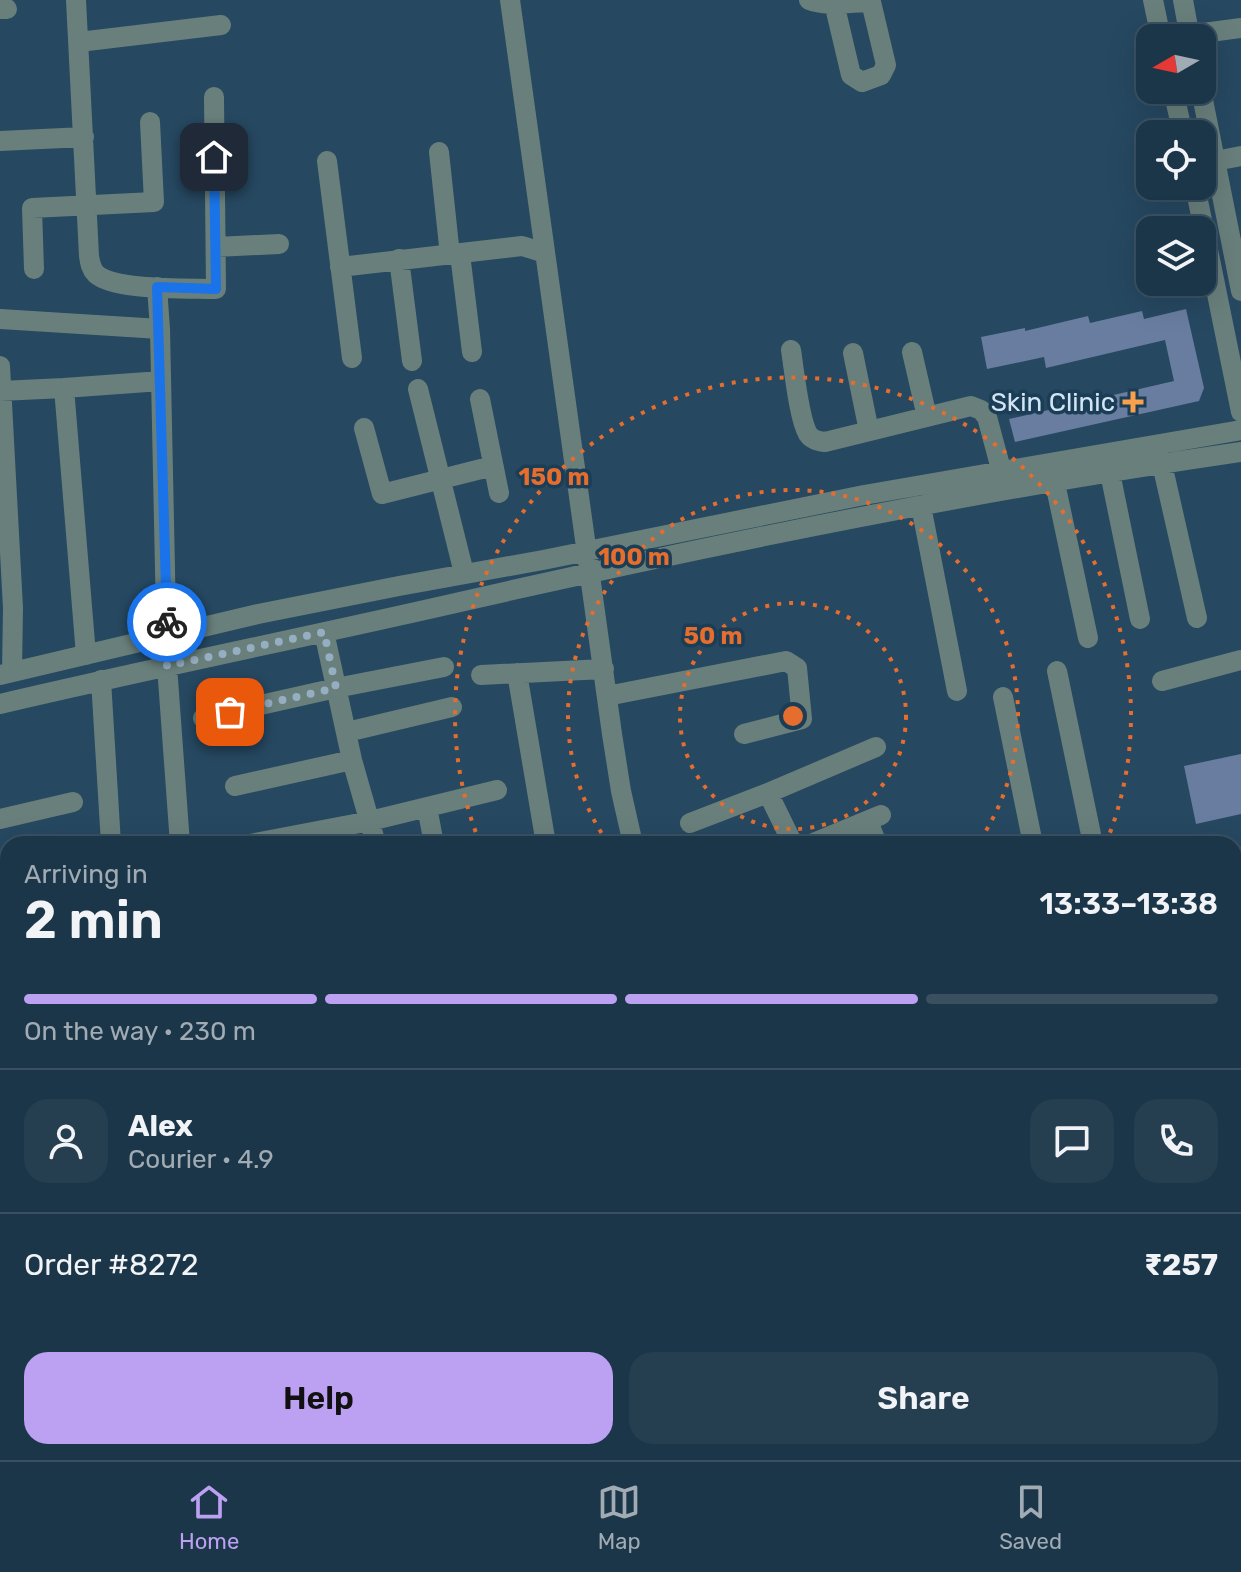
<!DOCTYPE html>
<html lang="en">
<head>
<meta charset="utf-8">
<style>
	body { margin:0; font-family:Rubik,sans-serif; background:#253e50; color:#f1f3f6; height:100vh; display:flex; flex-direction:column; font-size:30px; white-space:nowrap }
	* { box-sizing:border-box; margin:0 }
	p { font-size:26px; color:#a0abb4 }
	.icon { flex:none; width:44px; height:44px; fill:none; stroke:currentColor; stroke-width:2; stroke-linecap:round; stroke-linejoin:round }
	.map { position:relative; flex:1; overflow:hidden }
	.panel { position:absolute; left:0px; top:836px; width:1242px; height:624px; display:flex; flex-direction:column; background:#1c3649; border-radius:24px 24px 0 0; box-shadow:0 8px 32px #0002,0 0 0 2px #3a5061 }
	.panel>* { flex:none }
	.needle { width:52px; rotate:261deg }
	.buttons { position:absolute; left:1136px; top:24px; display:grid; gap:16px }
	.buttons a { display:grid; place-items:center; width:80px; height:80px; border-radius:16px; background:#1c3649; box-shadow:0 8px 32px #0002,0 0 0 2px #3a5061; font-size:40px }
	.pin { position:absolute; display:grid; place-items:center; width:68px; height:68px; color:#fff; margin:-34px; border-radius:16px; box-shadow:0 4px 12px #0006 }
	.courier { position:absolute; display:grid; place-items:center; width:80px; height:80px; margin:-40px; border:6px solid #1a73e8; border-radius:50%; background:#fff; color:#222; box-shadow:0 2px 10px #0007 }
	.overview em { font-style:normal; font-weight:600 }
	.overview div { display:flex; flex-direction:column-reverse }
	.overview { display:flex; align-items:center; justify-content:space-between; height:136px; padding:0 24px }
	h1 { font-size:52px; font-weight:600; line-height:60px }
	.bar { display:grid; grid-template-columns:repeat(4,1fr); gap:12px 8px; align-content:center; height:96px; padding:0 24px }
	.bar i { height:10px; border-radius:6px; background:#3a5061 }
	.bar .current { background:#bca0f2 }
	.bar p { grid-column:span 4 }
	.line { display:flex; align-items:center; gap:20px; padding:0 24px; border-top:2px solid #3a5061 }
	.line div { flex:1 }
	.round { display:grid; place-items:center; flex:none; width:84px; height:84px; border-radius:24px; background:#253e50 }
	.primary-button { display:flex; gap:16px; margin-top:auto; padding:16px 24px }
	.primary-button a { flex:1; height:92px; border-radius:24px; background:#bca0f2; color:#111; font-size:32px; font-weight:600; line-height:92px; text-align:center }
	.primary-button a+a { background:#253e50; color:#f1f3f6 }
	.tabs { display:flex; justify-content:space-around; align-items:center; height:112px; border-top:2px solid #3a5061; background:#1c3649; font-size:22px; color:#a0abb4 }
	.tabs a { display:grid; justify-items:center; gap:4px }
	.tabs .current { color:#bca0f2 }
	.map>svg:first-child { display:block }
	.building { fill:#697da0 }
	.lines { fill:none; stroke-linecap:round; stroke-linejoin:round }
	.minor { stroke:#697f7b; stroke-width:20 }
	.done { stroke:#96aec1; stroke-width:8; stroke-dasharray:0 14.4 }
	.route { stroke:#1a73e8; stroke-width:10 }
	.ring { fill:none; stroke:#e56e2f; stroke-width:4; stroke-dasharray:4 8 }
	.poi-dot { fill:#f8a04b; stroke:#1b3d56; stroke-width:3 }
	.labels { text-anchor:middle; stroke-width:7; stroke-linejoin:round; paint-order:stroke }
	.poi-label { font-size:26px; fill:#d2e5f4; stroke:#1b3d56; text-anchor:end }
	.centre { fill:#e56e2f; stroke:#1b3d56; stroke-width:4 }
	.ring-label { font-size:24px; text-anchor:middle; font-weight:bold; fill:#e56e2f; stroke:#1b3d56; stroke-width:7; stroke-linejoin:round; paint-order:stroke }
</style>
</head>
<body>
<div class="map">
<svg width="1241" height="1460" viewBox="0 0 1241 1460">
	<rect width="100%" height="100%" fill="#264861"/>
	<path class="building" d="M 1186,309 L 1204,388 L 1199,401 L 1015,442 L 1009,419 L 1174,381 L 1165,340 L 1046,368 L 1044,357 L 987,369 L 981,337 L 1025,328 L 1025,331 L 1088,316 L 1090,323 L 1142,311 L 1144,319 Z
		M 1241,754 L 1241,814 L 1196,824 L 1184,766 Z"/>
	<g class="lines">
		<path class="minor" d="M 76,0 L 89,256 C 90,263 91,269 96,274 C 115,291 189,288 216,289 L 214,97
			M 510,0 L 612,734 L 621,791 L 633,844
			M 809,0 C 826,7 852,2 871,2 L 886,65 L 881,75 L 862,82 L 851,75 L 834,3
			M 1153,0 L 1161,38
			M 1183,0 L 1190,38
			M 0,9 L 7,9
			M 1166,38 L 1241,28
			M 79,42 L 221,25
			M 1173,90 L 1183,134
			M 1201,90 L 1241,291
			M 0,141 L 84,137
			M 439,152 L 450,255
			M 327,161 L 352,358
			M 1215,161 L 1241,156
			M 1195,186 L 1241,412
			M 216,247 L 279,244
			M 460,254 L 472,352
			M 399,259 L 412,361
			M 340,267 L 522,246 L 545,253
			M 34,269 L 32,208 L 154,202 L 150,122
			M 157,287 L 160,329 L 167,666 L 180,844
			M 0,319 L 160,329
			M 791,350 C 794,369 799,419 808,434 C 812,440 818,441 825,442 L 971,406 L 981,410 L 987,417 L 1005,484
			M 912,352 L 927,417
			M 853,353 L 869,431
			M 0,366 L 13,608 L 12,672
			M 64,388 L 161,381
			M 418,389 L 464,573
			M 0,391 L 64,388 L 86,655
			M 480,399 L 499,493
			M 364,428 L 382,494 L 493,466
			M 1162,464 L 1197,618
			M 1110,473 L 1140,619
			M 1055,483 L 1088,638
			M 921,506 L 957,691
			M 324,632 L 352,760 L 376,844
			M 1057,671 L 1093,844
			M 517,673 L 546,844
			M 0,675 L 258,614 L 399,586 L 543,560 L 864,495 L 1241,430
			M 481,675 L 604,669
			M 101,680 L 111,844
			M 1162,681 L 1241,660
			M 607,696 L 786,661 L 797,668 L 802,719 L 744,734
			M 1003,697 L 1033,844
			M 0,704 C 153,668 307,637 460,602 C 718,543 979,490 1241,452
			M 203,718 L 336,688 L 444,667
			M 347,732 L 452,707
			M 235,786 L 352,760
			M 768,793 L 876,747
			M 427,807 L 434,844
			M 0,819 L 73,802
			M 868,821 L 877,844
			M 690,823 L 768,793 L 793,844
			M 250,844 L 370,821 L 497,790
			M 811,844 L 881,815
			M 1234,859 L 1241,857
			M 0,874 L 8,872
			M 0,977 L 8,1011
			M 0,1029 L 8,1027
			M 0,1058 L 8,1059
			M 0,1172 L 8,1169
			M 1234,1292 L 1241,1289
			M 0,1301 L 8,1298
			M 1234,1314 L 1241,1312
			M 1234,1394 L 1241,1393
			M 143,1452 L 146,1460
			M 299,1452 L 300,1460
			M 512,1452 L 514,1460
			M 580,1452 L 582,1460
			M 656,1452 L 658,1460
			M 1042,1452 L 1043,1460
			M 1136,1452 L 1137,1460
			M 1195,1452 L 1196,1460
			M 208,1460 L 243,1452
			M 738,1460 L 742,1452
			M 921,1460 L 921,1452"/>
	</g>
	<g class="lines">
		<path class="done" d="M 167,622 L 167,666 L 324,632 L 336,688 L 230,712"/>
		<path class="route" d="M 167,622 L 157,287 L 216,289 L 214,157"/>
	</g>
	<g class="ring">
		<circle cx="793" cy="716" r="113"/>
		<path d="M608 843A225 225 0 1 1 978 843"/>
		<path d="M480 843A338 338 0 1 1 1106 843"/>
	</g>
	<path class="poi-dot" d="M1129 390h8v8h8v8h-8v8h-8v-8h-8v-8h8z"/>
	<g class="labels">
		<g class="poi-label">
			<text x="1115" y="411">Skin Clinic</text>
		</g>
	</g>
	<circle cx="793" cy="716" r="12" class="centre"/>
	<g class="ring-label">
		<text x="554" y="485">150 m</text>
		<text x="634" y="565">100 m</text>
		<text x="713" y="644">50 m</text>
	</g>
</svg>
<div class="buttons">
<a><svg class="needle" viewBox="-14 -14 28 28"><path d="M0-13l5 13h-10z" fill="#e53935"/><path d="M0 13l5-13h-10z" fill="#a0abb4"/></svg></a>
<a><svg class="icon" aria-label="locate" viewBox="0 0 24 24"><circle cx="12" cy="12" r="6"/><path d="M12 2v4M12 18v4M2 12h4M18 12h4"/></svg></a>
<a><svg class="icon" aria-label="layers" viewBox="0 0 24 24"><path d="M12 4l9 5-9 5-9-5zM3 14l9 5 9-5"/></svg></a>
</div>
<div class="pin" style="left:230px;top:712px;background:#ea580c"><svg class="icon" aria-label="bag" viewBox="0 0 24 24"><path d="M5 8h14l-1 12H6zM9 8a3 3 0 0 1 6 0"/></svg></div>
<div class="pin" style="left:214px;top:157px;background:#1f2937"><svg class="icon" aria-label="home" viewBox="0 0 24 24"><path d="M3 11l9-7 9 7M6 9v11h12V9"/></svg></div>
<div class="courier" style="left:167px;top:622px"><svg class="icon" aria-label="bike" viewBox="0 0 24 24"><circle cx="6" cy="16" r="4"/><circle cx="18" cy="16" r="4"/><path d="M6 16l4-8h5l3 8M10 8l3 8H6M13 5h3"/></svg></div>
<section class="panel">
<div class="overview"><div><h1>2 min</h1><p>Arriving in</p></div><em>13:33–13:38</em></div>
<div class="bar"><i class="current"></i><i class="current"></i><i class="current"></i><i></i><p>On the way · 230 m</p></div>
<div class="line" style="height:144px"><a class="round"><svg class="icon" aria-label="person" viewBox="0 0 24 24"><circle cx="12" cy="8" r="4"/><path d="M4 21q1-7 8-7t8 7"/></svg></a><div><b>Alex</b><p>Courier · 4.9</p></div><a class="round"><svg class="icon" aria-label="chat" viewBox="0 0 24 24"><path d="M4 5h16v11H9l-5 4z"/></svg></a><a class="round"><svg class="icon" aria-label="phone" viewBox="0 0 24 24"><path d="M5 4h4l2 5-3 2q2 4 5 5l2-3 5 2v4C11 20 4 13 5 4z"/></svg></a></div>
<div class="line" style="height:104px"><div>Order #8272</div><b>₹257</b></div>
<div class="primary-button"><a>Help</a><a>Share</a></div>
</section>
</div>
<nav class="tabs">
<a class="current"><svg class="icon" aria-label="home" viewBox="0 0 24 24"><path d="M3 11l9-7 9 7M6 9v11h12V9"/></svg>Home</a>
<a><svg class="icon" aria-label="map" viewBox="0 0 24 24"><path d="M3 6l6-2 6 2 6-2v14l-6 2-6-2-6 2zM9 4v14M15 6v14"/></svg>Map</a>
<a><svg class="icon" aria-label="saved" viewBox="0 0 24 24"><path d="M7 4h10v16l-5-4-5 4z"/></svg>Saved</a>
</nav>
</body>
</html>
